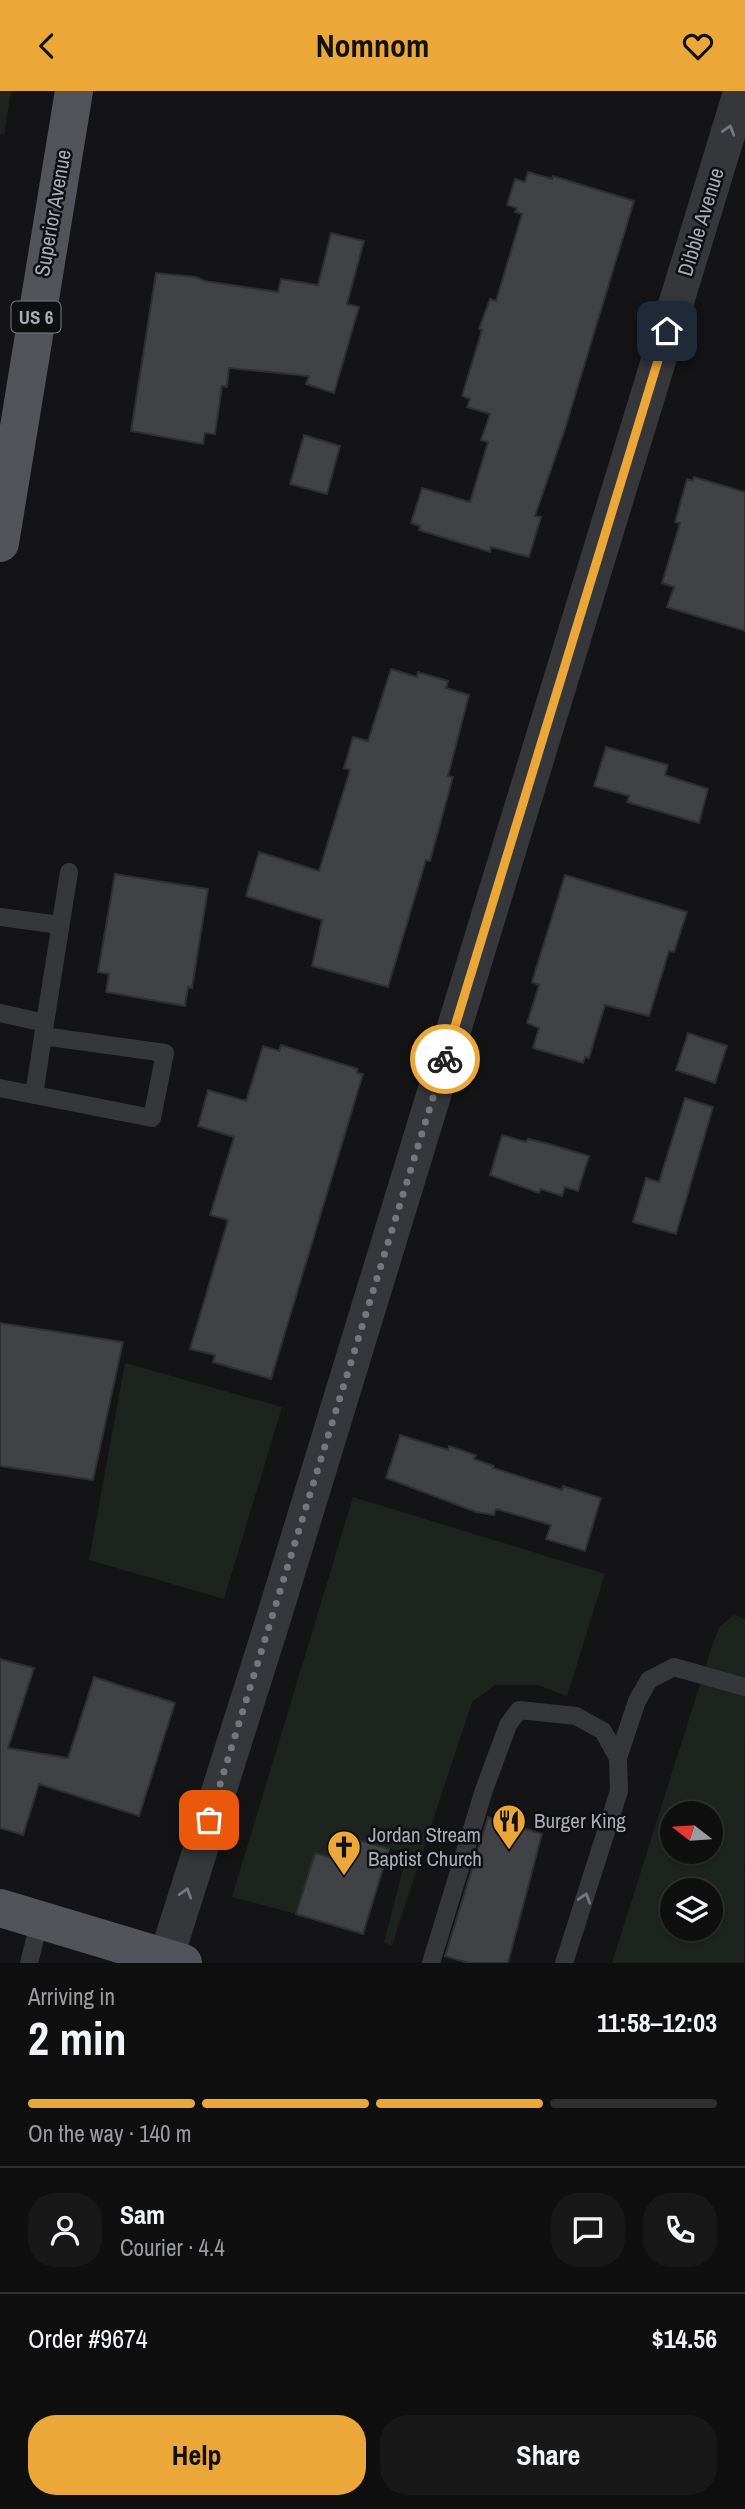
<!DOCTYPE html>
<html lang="en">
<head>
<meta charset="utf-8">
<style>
	body { margin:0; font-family:"Archivo Narrow",sans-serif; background:#181819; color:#f1f3f6; height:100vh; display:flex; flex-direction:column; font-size:26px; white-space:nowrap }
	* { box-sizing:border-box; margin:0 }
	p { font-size:23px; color:#9b9c9f }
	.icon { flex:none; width:38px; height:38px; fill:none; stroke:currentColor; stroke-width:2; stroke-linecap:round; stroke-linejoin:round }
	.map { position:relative; height:1872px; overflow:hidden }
	.panel { display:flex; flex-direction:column; background:#0f0f10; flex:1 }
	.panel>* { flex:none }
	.needle { width:46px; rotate:287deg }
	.tools { position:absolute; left:660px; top:1710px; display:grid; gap:14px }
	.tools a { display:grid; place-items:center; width:63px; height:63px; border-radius:50%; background:#0f0f10; box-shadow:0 2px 5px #0004,0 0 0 2px #2f2f30; font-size:35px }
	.pin { position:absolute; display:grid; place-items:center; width:60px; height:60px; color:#fff; margin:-30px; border-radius:14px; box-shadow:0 4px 10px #0006 }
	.courier { position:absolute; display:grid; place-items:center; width:70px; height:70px; margin:-35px; border:5px solid #eba838; border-radius:50%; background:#fff; color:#222; box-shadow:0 2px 9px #0007 }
	.headline em { font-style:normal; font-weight:700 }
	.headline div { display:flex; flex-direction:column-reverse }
	.headline { display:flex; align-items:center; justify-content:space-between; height:119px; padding:0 28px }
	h1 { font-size:46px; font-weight:700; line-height:52px }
	.bar { display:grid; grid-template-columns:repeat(4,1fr); gap:10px 7px; align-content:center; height:84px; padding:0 28px }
	.bar i { height:9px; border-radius:5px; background:#2f2f30 }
	.bar .selected { background:#eba838 }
	.bar p { grid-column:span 4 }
	.line { display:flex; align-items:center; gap:18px; padding:0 28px; border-top:2px solid #2f2f30 }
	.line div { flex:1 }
	.round { display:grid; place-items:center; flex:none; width:74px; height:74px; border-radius:28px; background:#181819 }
	.cta { display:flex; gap:14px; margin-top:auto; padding:14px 28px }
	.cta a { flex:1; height:80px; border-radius:28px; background:#eba838; color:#111; font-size:28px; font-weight:700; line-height:80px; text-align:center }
	.cta a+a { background:#181819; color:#f1f3f6 }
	header { display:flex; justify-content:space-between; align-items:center; height:91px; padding:0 28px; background:#eba838; color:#111; font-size:32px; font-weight:700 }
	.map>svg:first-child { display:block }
	.green { fill:#1d241d; fill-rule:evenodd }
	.building { fill:#414246; stroke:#2e2f32; stroke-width:2 }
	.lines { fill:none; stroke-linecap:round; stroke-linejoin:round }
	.lane { stroke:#35373b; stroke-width:18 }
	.street { stroke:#35373b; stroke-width:35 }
	.primary { stroke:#52545a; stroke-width:38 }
	.oneway { stroke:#74777f }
	.done { stroke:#74777e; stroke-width:7; stroke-dasharray:0 12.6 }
	.route { stroke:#eba838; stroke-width:9 }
	.labels { text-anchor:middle; stroke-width:5; stroke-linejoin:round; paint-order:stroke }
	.shield { fill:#0f0f11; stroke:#797d84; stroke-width:2 }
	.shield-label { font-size:19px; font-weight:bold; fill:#a7acb6 }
	.street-label { font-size:21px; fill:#a7acb6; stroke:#0f0f11 }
	.poi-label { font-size:21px; fill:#a7acb6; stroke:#0f0f11; text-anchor:start }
</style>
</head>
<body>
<header><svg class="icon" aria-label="back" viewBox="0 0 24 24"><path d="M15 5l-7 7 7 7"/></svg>Nomnom<svg class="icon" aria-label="heart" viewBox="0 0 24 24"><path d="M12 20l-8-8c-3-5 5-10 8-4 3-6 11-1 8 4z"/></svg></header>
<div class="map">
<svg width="745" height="1872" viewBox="0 0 745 1872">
	<rect width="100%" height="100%" fill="#141416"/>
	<path class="green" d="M 0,0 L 11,0 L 4,44 L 0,43 Z
		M 125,1272 L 282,1316 L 224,1508 L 89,1469 Z
		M 353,1406 L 605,1483 L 567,1605 L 538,1594 L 495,1594 L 472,1611 L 392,1854 L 384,1852 L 407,1762 L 346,1745 L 338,1769 L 315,1763 L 296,1823 L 232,1806 Z
		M 734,1524 L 745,1528 L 744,1872 L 612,1872 L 713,1552 L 720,1535 ZM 672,1722 L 710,1722 L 710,1760 L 672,1760 ZM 672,1799 L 710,1799 L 710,1838 L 672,1838 Z"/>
	<path class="building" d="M 528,81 L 552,88 L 553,85 L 634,110 L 565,338 L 535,425 L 541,426 L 529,466 L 491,456 L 490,461 L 419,439 L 420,435 L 411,432 L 422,397 L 470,411 L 488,351 L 481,349 L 490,323 L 467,316 L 470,308 L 462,305 L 482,239 L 479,238 L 490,208 L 496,210 L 522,123 L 515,121 L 517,117 L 507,114 L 515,88 L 525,91 Z
		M 331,142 L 364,150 L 347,213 L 359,216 L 334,302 L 306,293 L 309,285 L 229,277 L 227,296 L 222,295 L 215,343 L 205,342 L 203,353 L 131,340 L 156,182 L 196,186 L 205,190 L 278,201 L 281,188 L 318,194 Z
		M 304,344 L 340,355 L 327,403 L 290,393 Z
		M 694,386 L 745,401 L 745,540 L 667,516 L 674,496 L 662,492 L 680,432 L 675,431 L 687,388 L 693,390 Z
		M 391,578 L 417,586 L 418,581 L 448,590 L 446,597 L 469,604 L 448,685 L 453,686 L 430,770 L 426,769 L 388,896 L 312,875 L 322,829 L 246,805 L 259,761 L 319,780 L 350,679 L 344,677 L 353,646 L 368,650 Z
		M 606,656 L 668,674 L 665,684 L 708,698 L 699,732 L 627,711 L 629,705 L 594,695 Z
		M 115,783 L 208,798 L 192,897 L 188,896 L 185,915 L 106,901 L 109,883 L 98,881 Z
		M 565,784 L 687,821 L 674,861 L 669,860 L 649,925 L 605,914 L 589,967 L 585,966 L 583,972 L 533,957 L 539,937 L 527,932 L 539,894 L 532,891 Z
		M 688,942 L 727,955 L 715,992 L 676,979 Z
		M 281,954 L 358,978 L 357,982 L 363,983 L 271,1288 L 213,1271 L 215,1264 L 190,1258 L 228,1129 L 210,1124 L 234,1046 L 198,1035 L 208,999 L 246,1010 L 263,955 L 279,960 Z
		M 685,1007 L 713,1016 L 676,1143 L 633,1131 L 646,1087 L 659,1091 Z
		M 502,1044 L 526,1051 L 528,1048 L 549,1053 L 589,1065 L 578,1100 L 565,1096 L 562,1105 L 541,1098 L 539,1102 L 490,1084 Z
		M 0,1232 L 123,1251 L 93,1389 L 0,1375 Z
		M 400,1344 L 448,1359 L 449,1355 L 476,1364 L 474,1368 L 494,1375 L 493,1377 L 562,1399 L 563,1395 L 601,1407 L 585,1460 L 546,1448 L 551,1434 L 496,1418 L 494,1424 L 476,1421 L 386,1387 Z
		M 0,1568 L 34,1577 L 8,1657 L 68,1667 L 94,1586 L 175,1612 L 139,1725 L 39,1693 L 23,1744 L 0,1737 Z
		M 488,1726 L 542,1743 L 508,1872 L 468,1872 L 445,1865 Z
		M 345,1745 L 389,1758 L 363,1843 L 296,1823 L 315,1762 L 338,1769 Z"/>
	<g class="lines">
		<path class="lane" d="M 0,826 L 60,834
			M 0,922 L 45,932 L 34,1004
			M 45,932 L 69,781
			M 0,997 L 152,1027 L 165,962 L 43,945
			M 618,1667 L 637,1610 L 649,1589 L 674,1576 L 745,1596
			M 29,1872 L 40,1829
			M 431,1872 L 484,1699 L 508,1634 L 519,1619 L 576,1625 L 603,1640 L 618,1667 L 619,1700 L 564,1872"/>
		<path class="street" d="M 166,1867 L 273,1529 L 741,0"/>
		<path class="primary" d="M 0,452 L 74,0
			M 0,1817 L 183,1872"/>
	</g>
	<defs><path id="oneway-chevron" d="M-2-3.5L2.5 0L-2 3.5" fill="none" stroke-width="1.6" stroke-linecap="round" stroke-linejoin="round" transform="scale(1.75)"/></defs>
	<g class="oneway">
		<use href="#oneway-chevron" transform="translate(729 39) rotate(-73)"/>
		<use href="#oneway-chevron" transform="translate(186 1802) rotate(-73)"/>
		<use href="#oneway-chevron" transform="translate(585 1807) rotate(-72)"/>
	</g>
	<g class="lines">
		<path class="done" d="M 209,1729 L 445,968"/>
		<path class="route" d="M 445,968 L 667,240"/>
	</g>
	<defs>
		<g id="restaurant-pin" transform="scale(1.75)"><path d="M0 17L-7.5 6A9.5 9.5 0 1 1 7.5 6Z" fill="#eba838" stroke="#0f0f11"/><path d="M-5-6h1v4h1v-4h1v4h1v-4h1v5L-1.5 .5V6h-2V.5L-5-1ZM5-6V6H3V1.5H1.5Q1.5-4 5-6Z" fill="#111"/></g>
		<g id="church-pin" transform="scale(1.75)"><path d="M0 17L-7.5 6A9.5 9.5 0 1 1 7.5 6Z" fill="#eba838" stroke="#0f0f11"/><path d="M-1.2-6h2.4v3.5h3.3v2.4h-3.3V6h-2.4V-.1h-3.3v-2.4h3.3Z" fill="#111"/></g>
	</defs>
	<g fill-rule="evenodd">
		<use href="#restaurant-pin" x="509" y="1730"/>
		<use href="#church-pin" x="344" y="1756"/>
	</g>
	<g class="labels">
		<rect class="shield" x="11.5" y="210.5" width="49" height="31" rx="5"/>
		<g class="shield-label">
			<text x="36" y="233">US 6</text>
		</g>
		<g class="street-label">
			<text transform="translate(53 122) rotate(-80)" y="7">Superior Avenue</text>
			<text transform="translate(701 131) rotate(-73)" y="7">Dibble Avenue</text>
		</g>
		<g class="poi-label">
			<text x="534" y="1737">Burger King</text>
			<text x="368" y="1751">Jordan Stream<tspan x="368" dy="24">Baptist Church</tspan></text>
		</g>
	</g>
</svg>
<div class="tools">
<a><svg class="needle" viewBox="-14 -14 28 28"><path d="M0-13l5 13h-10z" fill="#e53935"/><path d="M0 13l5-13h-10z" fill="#9b9c9f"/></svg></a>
<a><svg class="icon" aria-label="layers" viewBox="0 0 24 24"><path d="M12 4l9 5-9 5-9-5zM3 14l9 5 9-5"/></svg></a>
</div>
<div class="pin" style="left:209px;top:1729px;background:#ea580c"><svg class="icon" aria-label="bag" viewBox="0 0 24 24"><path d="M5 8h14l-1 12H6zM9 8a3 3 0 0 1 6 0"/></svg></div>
<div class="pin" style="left:667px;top:240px;background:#1f2937"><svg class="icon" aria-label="home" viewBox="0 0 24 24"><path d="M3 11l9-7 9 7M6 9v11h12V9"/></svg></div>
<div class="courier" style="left:445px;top:968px"><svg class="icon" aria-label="bike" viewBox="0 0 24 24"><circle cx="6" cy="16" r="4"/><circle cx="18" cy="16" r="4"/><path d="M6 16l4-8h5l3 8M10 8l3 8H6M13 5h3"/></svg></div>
</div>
<section class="panel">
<div class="headline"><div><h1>2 min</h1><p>Arriving in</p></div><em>11:58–12:03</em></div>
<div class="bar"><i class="selected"></i><i class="selected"></i><i class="selected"></i><i></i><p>On the way · 140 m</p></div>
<div class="line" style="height:126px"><a class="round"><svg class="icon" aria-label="person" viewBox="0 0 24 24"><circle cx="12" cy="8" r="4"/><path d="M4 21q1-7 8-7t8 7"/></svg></a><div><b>Sam</b><p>Courier · 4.4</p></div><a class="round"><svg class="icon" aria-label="chat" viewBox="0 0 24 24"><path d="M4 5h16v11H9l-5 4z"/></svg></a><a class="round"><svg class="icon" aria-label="phone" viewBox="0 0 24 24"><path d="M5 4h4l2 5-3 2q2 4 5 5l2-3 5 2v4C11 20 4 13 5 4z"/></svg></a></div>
<div class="line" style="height:91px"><div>Order #9674</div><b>$14.56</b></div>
<div class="cta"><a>Help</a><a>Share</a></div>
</section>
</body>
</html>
